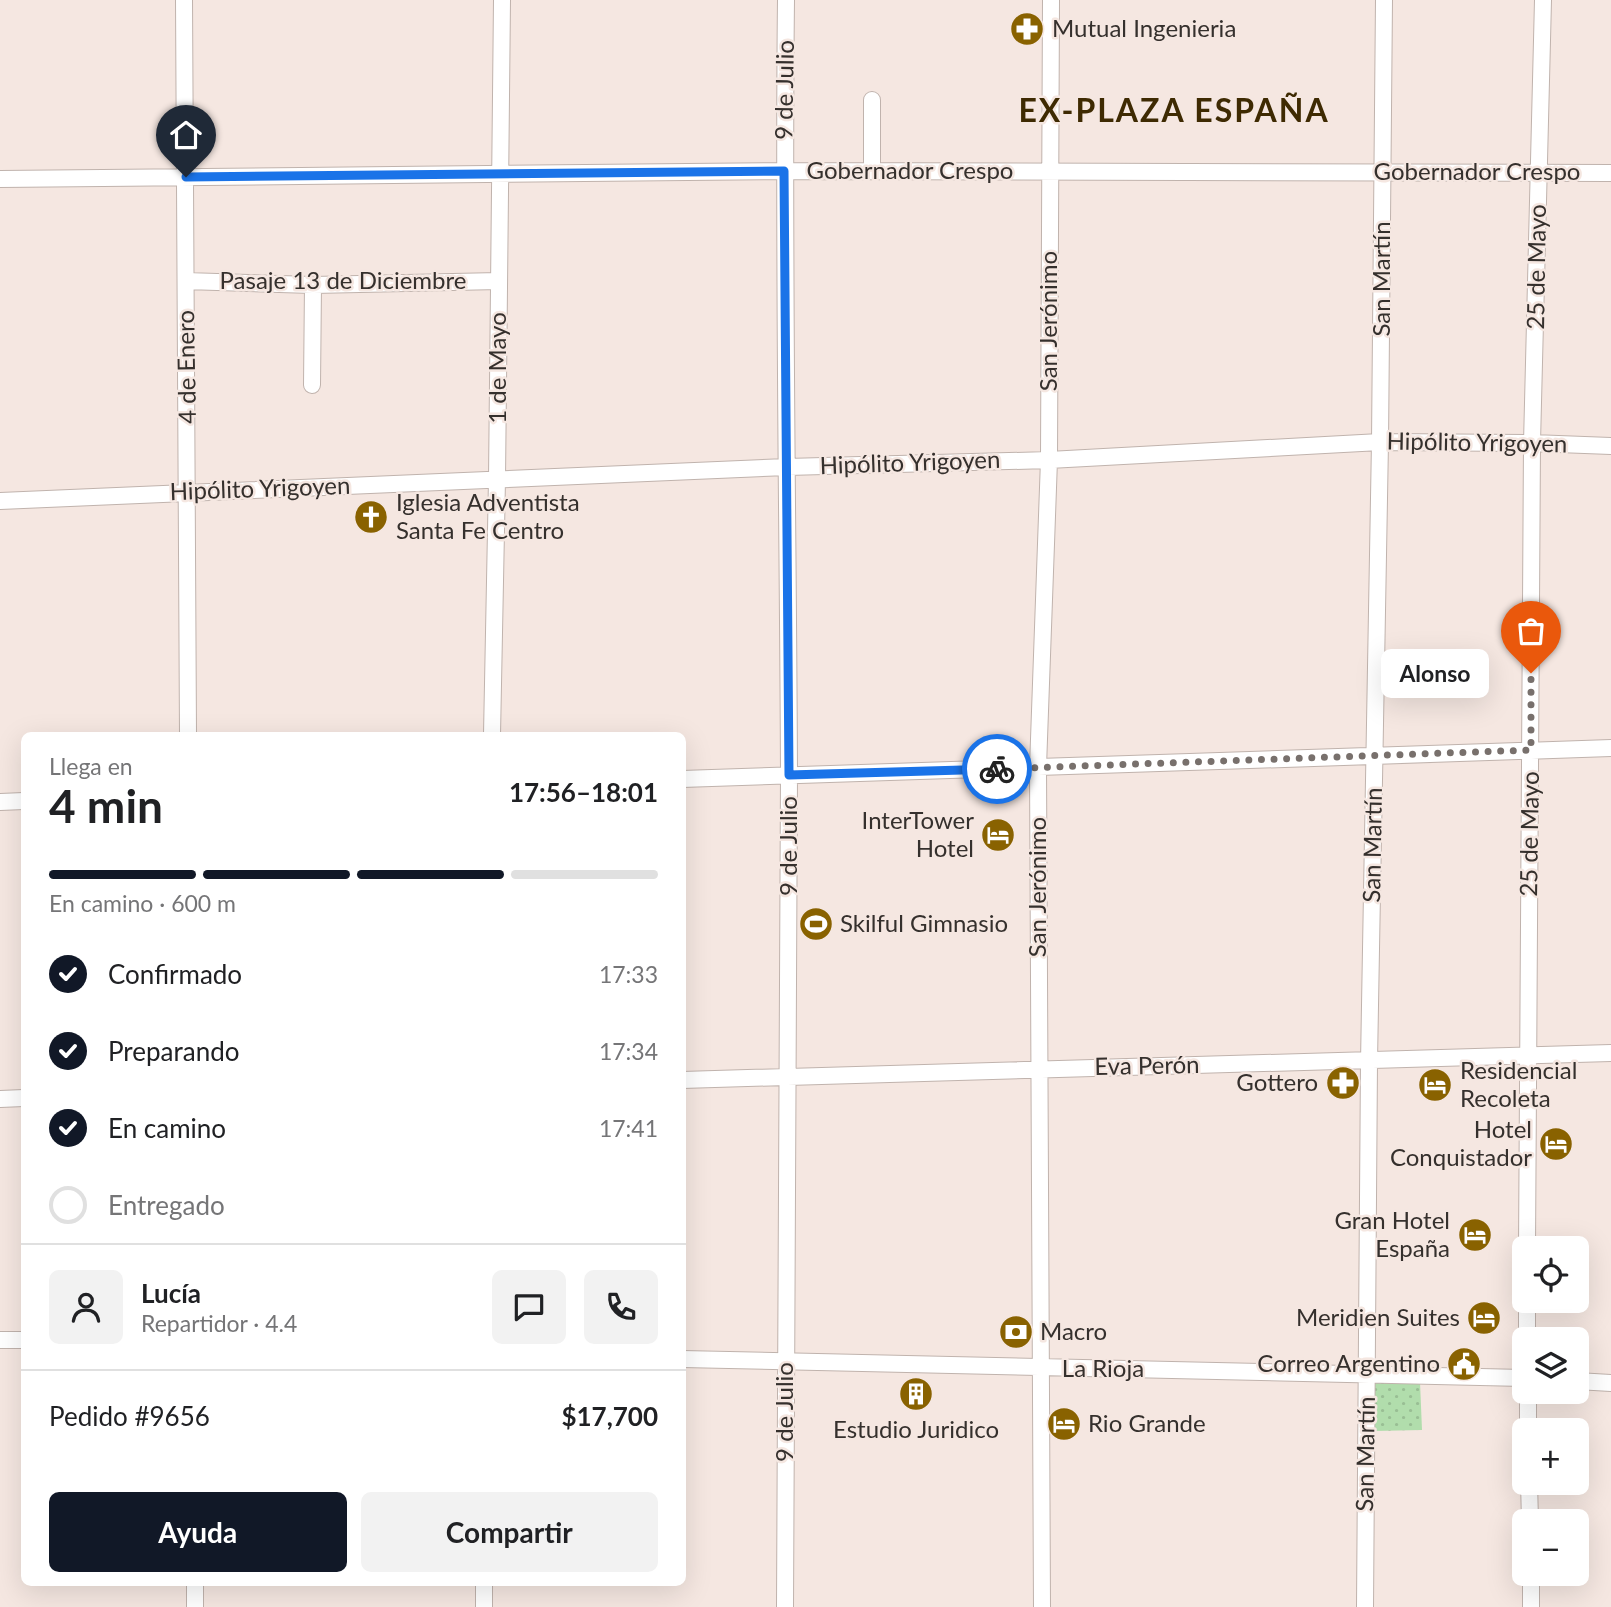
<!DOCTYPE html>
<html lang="es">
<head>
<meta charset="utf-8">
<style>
	body { margin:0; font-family:Lato,sans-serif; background:#f2f2f2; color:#202124; height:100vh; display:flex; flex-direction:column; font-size:26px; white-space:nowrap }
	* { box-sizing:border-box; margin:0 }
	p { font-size:23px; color:#757577 }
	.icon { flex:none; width:38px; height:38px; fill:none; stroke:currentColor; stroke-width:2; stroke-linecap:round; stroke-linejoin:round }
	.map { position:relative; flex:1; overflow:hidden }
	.panel { position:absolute; left:21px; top:732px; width:665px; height:854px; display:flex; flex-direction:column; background:#fff; border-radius:10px; box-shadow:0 7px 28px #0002 }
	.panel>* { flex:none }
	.fabs { position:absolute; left:1512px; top:1236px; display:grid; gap:14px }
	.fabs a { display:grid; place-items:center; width:77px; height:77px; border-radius:10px; background:#fff; box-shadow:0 7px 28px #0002; font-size:35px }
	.pin { position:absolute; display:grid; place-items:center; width:60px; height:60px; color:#fff; margin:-72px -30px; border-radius:50% 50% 50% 0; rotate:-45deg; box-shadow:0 0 7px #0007 }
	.pin .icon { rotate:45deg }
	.courier { position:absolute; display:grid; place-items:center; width:70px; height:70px; margin:-35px; border:5px solid #1a73e8; border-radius:50%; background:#fff; color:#222; box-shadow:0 2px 9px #0007 }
	.bubble { position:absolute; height:49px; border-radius:10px; background:#fff; box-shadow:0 7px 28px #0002; font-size:23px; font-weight:700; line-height:49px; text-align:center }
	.head em { font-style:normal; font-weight:700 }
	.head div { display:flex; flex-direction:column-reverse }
	.head { display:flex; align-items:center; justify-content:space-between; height:119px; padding:0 28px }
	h1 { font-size:46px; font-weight:700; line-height:52px }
	.bar { display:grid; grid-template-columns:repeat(4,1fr); gap:10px 7px; align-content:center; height:84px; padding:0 28px }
	.bar i { height:9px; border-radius:5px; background:#e0e0e0 }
	.bar .selected { background:#111827 }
	.bar p { grid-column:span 4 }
	.line { display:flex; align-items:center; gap:18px; padding:0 28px; border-top:2px solid #e0e0e0 }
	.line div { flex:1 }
	.round { display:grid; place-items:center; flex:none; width:74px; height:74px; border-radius:10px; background:#f2f2f2 }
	ol { padding:0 28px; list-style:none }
	li { display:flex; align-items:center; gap:21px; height:77px }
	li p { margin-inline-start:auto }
	li .icon { padding:7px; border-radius:50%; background:#111827; color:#fff; stroke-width:4 }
	li:last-child { color:#757577 }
	li i { width:38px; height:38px; border:4px solid #e0e0e0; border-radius:50% }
	.action { display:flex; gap:14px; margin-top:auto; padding:14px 28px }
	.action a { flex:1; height:80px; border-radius:10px; background:#111827; color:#fff; font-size:28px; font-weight:700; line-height:80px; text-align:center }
	.action a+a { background:#f2f2f2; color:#202124 }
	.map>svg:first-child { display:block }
	.park { fill:url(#park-dots) }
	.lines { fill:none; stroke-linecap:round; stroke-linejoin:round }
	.street-casing { stroke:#c0b3ad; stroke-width:18 }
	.street { stroke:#fff; stroke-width:16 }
	.done { stroke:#78706c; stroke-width:7; stroke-dasharray:0 12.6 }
	.route { stroke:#1a73e8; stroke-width:9 }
	.labels { text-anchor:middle; stroke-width:5; stroke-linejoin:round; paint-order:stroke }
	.poi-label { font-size:24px; fill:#35302d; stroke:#f5e7e1; text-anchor:start }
	.street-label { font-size:24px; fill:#35302d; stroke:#f5e7e1 }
	.district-label { font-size:32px; font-weight:bold; letter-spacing:2px; fill:#3e2a02; stroke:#f5e7e1 }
</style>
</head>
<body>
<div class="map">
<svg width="1611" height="1607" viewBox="0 0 1611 1607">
	<defs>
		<pattern id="park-dots" width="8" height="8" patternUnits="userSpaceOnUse" patternTransform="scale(1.75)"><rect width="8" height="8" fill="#b1ddac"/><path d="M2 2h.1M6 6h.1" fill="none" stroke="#99be94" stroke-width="1.8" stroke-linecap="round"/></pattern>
	</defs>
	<rect width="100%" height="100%" fill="#f5e7e1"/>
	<path class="park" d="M 1373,1381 L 1420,1382 L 1422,1430 L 1375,1431 Z"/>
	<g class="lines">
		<g class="street-casing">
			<path id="street" d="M 184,0 L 188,735
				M 872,171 L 872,100
				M 0,179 L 784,171 L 1611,173
				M 186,281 L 313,285 L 499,281
				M 312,385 L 313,285
				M 0,501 L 787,467 L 1049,460 L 1380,442 L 1532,443 L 1611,446
				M 492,735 L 497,479 L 502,0
				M 682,779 L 1611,748
				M 0,802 L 24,801
				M 682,1080 L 1611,1053
				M 0,1099 L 24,1098
				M 1527,1248 L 1532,443 L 1543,0
				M 1527,1300 L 1527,1339
				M 0,1340 L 24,1340
				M 682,1359 C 963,1366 1244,1372 1524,1378
				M 1577,1381 L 1611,1383
				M 1528,1391 L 1528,1430
				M 1529,1482 L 1530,1521
				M 1531,1573 L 1531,1607
				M 195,1582 L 195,1607
				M 484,1582 L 484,1607
				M 785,1607 C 785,1330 790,1053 789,775 C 788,517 783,258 786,0
				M 1042,1607 L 1038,767 L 1049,460 L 1051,0
				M 1365,1607 L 1369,1062 L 1380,442 L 1384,0"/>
		</g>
		<use href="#street" class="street"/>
	</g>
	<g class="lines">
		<path class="done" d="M 997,769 L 1531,750 L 1531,673"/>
		<path class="route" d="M 186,177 L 784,171 L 789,775 L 997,769"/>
	</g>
	<defs>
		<g id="pharmacy-disc" transform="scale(1.75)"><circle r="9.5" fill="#896200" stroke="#f5e7e1"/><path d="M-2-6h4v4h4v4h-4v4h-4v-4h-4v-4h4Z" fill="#fff"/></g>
		<g id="church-disc" transform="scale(1.75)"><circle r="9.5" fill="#896200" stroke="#f5e7e1"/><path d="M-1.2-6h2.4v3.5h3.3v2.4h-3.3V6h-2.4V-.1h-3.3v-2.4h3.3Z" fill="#fff"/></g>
		<g id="hotel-disc" transform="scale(1.75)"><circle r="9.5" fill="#896200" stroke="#f5e7e1"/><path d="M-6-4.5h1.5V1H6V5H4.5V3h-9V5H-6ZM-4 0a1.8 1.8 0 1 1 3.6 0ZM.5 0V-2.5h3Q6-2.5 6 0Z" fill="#fff"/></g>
		<g id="stadium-disc" transform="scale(1.75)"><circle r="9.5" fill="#896200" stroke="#f5e7e1"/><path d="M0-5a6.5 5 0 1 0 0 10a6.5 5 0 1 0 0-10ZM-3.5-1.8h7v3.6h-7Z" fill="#fff"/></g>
		<g id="bank-disc" transform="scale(1.75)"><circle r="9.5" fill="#896200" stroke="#f5e7e1"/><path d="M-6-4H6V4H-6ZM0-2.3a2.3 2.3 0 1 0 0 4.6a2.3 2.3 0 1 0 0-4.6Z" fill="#fff"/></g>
		<g id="civic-disc" transform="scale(1.75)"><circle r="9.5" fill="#896200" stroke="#f5e7e1"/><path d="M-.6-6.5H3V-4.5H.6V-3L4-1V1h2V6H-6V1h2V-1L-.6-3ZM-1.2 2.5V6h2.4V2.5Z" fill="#fff"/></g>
		<g id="building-disc" transform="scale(1.75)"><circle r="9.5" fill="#896200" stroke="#f5e7e1"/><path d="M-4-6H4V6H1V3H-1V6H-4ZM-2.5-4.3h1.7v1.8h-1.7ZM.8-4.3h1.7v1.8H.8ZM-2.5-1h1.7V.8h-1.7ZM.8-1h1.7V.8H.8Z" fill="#fff"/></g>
	</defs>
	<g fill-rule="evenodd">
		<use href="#pharmacy-disc" x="1027" y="29"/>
		<use href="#church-disc" x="371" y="517"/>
		<use href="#hotel-disc" x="998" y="835"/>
		<use href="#stadium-disc" x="816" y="924"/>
		<use href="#pharmacy-disc" x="1343" y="1083"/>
		<use href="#hotel-disc" x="1435" y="1085"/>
		<use href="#hotel-disc" x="1556" y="1144"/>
		<use href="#hotel-disc" x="1475" y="1235"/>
		<use href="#hotel-disc" x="1484" y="1318"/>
		<use href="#bank-disc" x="1016" y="1332"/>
		<use href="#civic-disc" x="1464" y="1364"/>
		<use href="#building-disc" x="916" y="1394"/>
		<use href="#hotel-disc" x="1064" y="1424"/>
	</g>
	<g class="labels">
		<g class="poi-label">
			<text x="1052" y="37">Mutual Ingenieria</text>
			<text x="396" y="511">Iglesia Adventista<tspan x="396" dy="28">Santa Fe Centro</tspan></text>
			<text x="974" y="829" text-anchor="end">InterTower<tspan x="974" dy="28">Hotel</tspan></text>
			<text x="840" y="932">Skilful Gimnasio</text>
			<text x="1460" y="1079">Residencial<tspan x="1460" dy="28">Recoleta</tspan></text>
			<text x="1318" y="1091" text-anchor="end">Gottero</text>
			<text x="1532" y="1138" text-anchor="end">Hotel<tspan x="1532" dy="28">Conquistador</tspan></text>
			<text x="1450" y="1229" text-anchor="end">Gran Hotel<tspan x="1450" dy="28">España</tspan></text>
			<text x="1460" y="1326" text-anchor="end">Meridien Suites</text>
			<text x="1040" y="1340">Macro</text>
			<text x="1440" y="1372" text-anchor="end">Correo Argentino</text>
			<text x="1088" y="1432">Rio Grande</text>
			<text x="916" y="1438" text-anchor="middle">Estudio Juridico</text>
		</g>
		<g class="street-label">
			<text transform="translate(785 90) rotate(-89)" y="8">9 de Julio</text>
			<text x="910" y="179">Gobernador Crespo</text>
			<text x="1477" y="180">Gobernador Crespo</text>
			<text transform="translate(1537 267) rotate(-89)" y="8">25 de Mayo</text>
			<text transform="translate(1382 279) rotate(-90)" y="8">San Martín</text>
			<text x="343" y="289">Pasaje 13 de Diciembre</text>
			<text transform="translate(1049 321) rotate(-90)" y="8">San Jerónimo</text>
			<text transform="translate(187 367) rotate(-91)" y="8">4 de Enero</text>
			<text transform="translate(498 368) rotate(-90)" y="8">1 de Mayo</text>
			<text transform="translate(1477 443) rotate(1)" y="8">Hipólito Yrigoyen</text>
			<text transform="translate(910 463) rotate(-2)" y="8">Hipólito Yrigoyen</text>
			<text transform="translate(260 489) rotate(-2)" y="8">Hipólito Yrigoyen</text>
			<text transform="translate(1530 834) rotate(-89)" y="8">25 de Mayo</text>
			<text transform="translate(1373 845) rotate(-89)" y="8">San Martín</text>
			<text transform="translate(789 846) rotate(-90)" y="8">9 de Julio</text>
			<text transform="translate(1038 887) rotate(-90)" y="8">San Jerónimo</text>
			<text transform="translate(1147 1066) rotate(-1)" y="8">Eva Perón</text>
			<text x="1103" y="1377">La Rioja</text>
			<text transform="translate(785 1412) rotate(-90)" y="8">9 de Julio</text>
			<text transform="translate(1366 1454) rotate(-89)" y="8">San Martín</text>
		</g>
		<g class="district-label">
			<text x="1174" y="122">EX-PLAZA ESPAÑA</text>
		</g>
	</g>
</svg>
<div class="fabs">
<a><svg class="icon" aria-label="locate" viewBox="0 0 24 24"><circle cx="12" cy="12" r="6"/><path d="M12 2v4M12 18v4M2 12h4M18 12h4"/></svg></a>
<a><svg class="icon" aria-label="layers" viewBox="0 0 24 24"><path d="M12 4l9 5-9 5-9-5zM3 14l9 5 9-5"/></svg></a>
<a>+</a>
<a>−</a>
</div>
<div class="pin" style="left:1531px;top:673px;background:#ea580c"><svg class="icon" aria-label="bag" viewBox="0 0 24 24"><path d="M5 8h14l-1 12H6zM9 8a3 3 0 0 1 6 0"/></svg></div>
<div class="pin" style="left:186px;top:177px;background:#1f2937"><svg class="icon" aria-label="home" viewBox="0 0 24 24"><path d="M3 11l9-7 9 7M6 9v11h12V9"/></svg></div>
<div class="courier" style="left:997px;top:769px"><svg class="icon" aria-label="bike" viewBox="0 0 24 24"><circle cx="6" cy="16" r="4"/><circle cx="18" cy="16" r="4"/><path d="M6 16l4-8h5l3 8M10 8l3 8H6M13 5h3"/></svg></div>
<div class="bubble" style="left:1381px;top:649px;width:108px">Alonso</div>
<section class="panel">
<div class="head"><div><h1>4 min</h1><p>Llega en</p></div><em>17:56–18:01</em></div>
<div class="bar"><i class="selected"></i><i class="selected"></i><i class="selected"></i><i></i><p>En camino · 600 m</p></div>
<ol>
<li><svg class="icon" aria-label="check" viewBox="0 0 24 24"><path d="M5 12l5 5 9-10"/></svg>Confirmado<p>17:33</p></li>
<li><svg class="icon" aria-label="check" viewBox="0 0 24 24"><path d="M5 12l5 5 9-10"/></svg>Preparando<p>17:34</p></li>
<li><svg class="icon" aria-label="check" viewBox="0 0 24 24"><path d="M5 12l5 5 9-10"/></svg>En camino<p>17:41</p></li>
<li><i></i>Entregado</li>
</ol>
<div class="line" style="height:126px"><a class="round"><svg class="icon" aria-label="person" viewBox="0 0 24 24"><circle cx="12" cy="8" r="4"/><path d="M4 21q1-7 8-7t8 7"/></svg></a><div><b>Lucía</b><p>Repartidor · 4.4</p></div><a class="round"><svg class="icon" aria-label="chat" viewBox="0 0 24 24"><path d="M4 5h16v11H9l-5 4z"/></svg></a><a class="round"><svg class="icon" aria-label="phone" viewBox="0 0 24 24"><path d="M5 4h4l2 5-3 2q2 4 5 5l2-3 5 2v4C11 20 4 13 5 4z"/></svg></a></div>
<div class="line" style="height:91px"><div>Pedido #9656</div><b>$17,700</b></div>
<div class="action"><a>Ayuda</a><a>Compartir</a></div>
</section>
</div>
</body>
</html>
